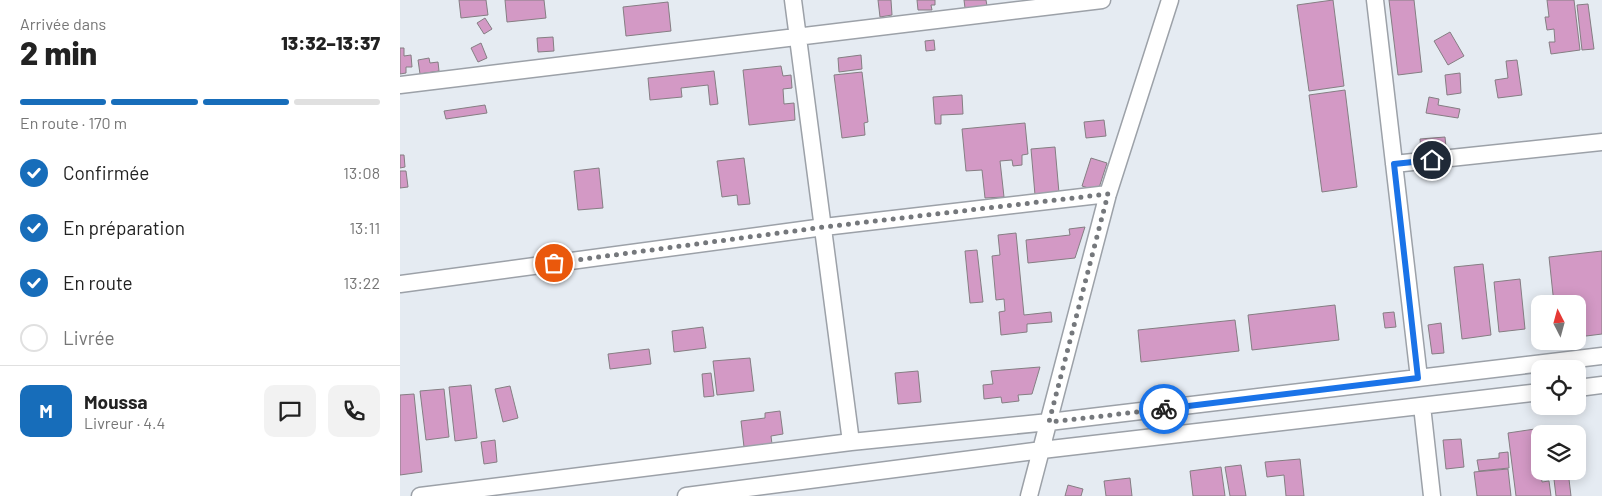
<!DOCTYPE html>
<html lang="fr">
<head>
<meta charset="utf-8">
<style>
	body { margin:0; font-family:Barlow,sans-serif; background:#f2f2f2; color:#222; height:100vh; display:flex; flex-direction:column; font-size:19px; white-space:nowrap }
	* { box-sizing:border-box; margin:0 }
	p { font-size:16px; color:#767676 }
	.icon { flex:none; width:28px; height:28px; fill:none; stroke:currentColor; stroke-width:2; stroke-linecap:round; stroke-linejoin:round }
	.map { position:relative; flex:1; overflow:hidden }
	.details { display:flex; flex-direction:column; background:#fff; width:400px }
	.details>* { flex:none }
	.needle { width:32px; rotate:354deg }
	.buttons { position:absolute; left:1131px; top:295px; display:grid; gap:10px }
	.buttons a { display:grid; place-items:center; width:55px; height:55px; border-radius:10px; background:#fff; box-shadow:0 2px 12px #0003; font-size:25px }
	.pin { position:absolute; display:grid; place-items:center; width:42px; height:42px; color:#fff; margin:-21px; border:2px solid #fff; border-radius:50%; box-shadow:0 1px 5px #0007 }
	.courier { position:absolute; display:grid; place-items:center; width:50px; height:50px; margin:-25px; border:4px solid #1a73e8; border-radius:50%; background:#fff; color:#222; box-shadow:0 1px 6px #0007 }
	.summary em { font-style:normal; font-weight:800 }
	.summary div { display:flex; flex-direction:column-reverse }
	.summary { display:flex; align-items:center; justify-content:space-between; height:85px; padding:0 20px }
	h1 { font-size:32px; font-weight:800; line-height:38px }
	.bar { display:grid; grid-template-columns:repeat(4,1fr); gap:8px 5px; align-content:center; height:60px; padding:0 20px }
	.bar i { height:6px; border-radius:4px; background:#e0e0e0 }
	.bar .selected { background:#176dba }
	.bar p { grid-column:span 4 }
	.line { display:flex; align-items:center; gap:12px; padding:0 20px; border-top:1px solid #e0e0e0 }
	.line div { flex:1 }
	.round { display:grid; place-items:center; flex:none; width:52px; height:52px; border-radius:10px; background:#f2f2f2 }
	ol { padding:0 20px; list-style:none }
	li { display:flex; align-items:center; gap:15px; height:55px }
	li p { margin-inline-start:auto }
	li .icon { padding:5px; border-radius:50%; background:#176dba; color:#fff; stroke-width:4 }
	li:last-child { color:#767676 }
	li i { width:28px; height:28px; border:2px solid #e0e0e0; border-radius:50% }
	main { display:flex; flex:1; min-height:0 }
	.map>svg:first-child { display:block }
	.building { fill:#d399c5; stroke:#857e83 }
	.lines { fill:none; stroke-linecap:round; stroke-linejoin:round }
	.minor-casing { stroke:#9ca1a8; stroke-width:19 }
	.minor { stroke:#fff; stroke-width:16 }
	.done { stroke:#75787c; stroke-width:5; stroke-dasharray:0 9 }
	.route { stroke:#1a73e8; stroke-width:6 }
</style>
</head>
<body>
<main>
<section class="details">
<div class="summary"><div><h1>2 min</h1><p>Arrivée dans</p></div><em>13:32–13:37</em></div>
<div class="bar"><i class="selected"></i><i class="selected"></i><i class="selected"></i><i></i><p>En route · 170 m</p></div>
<ol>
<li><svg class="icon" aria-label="check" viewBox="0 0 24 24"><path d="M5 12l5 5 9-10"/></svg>Confirmée<p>13:08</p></li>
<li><svg class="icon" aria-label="check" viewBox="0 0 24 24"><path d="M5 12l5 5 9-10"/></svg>En préparation<p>13:11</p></li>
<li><svg class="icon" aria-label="check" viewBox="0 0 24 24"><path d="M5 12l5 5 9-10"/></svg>En route<p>13:22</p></li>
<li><i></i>Livrée</li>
</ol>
<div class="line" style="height:90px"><b class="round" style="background:#176dba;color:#fff">M</b><div><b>Moussa</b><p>Livreur · 4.4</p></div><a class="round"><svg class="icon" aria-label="chat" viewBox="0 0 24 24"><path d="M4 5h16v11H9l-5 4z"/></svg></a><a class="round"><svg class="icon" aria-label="phone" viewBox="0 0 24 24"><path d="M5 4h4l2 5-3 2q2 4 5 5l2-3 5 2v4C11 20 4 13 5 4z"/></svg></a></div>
</section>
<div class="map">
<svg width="1202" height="496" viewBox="0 0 1202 496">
	<rect width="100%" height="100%" fill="#e5ebf2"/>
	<path class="building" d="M 59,0 L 86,0 L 88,15 L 61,18 Z
		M 105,0 L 144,0 L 146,18 L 107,22 Z
		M 478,0 L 491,0 L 492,15 L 480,17 Z
		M 517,0 L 535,0 L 535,5 L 531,5 L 532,10 L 518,10 Z
		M 564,0 L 586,0 L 587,6 L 565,8 Z
		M 933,0 L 944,86 L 909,91 L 897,5 Z
		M 989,0 L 1014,0 L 1022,72 L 998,75 Z
		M 1147,0 L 1174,0 L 1180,50 L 1151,54 L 1149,42 L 1155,42 L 1154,29 L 1147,30 L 1145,17 L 1149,17 Z
		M 268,2 L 271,31 L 226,36 L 223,7 Z
		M 1188,4 L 1194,49 L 1182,50 L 1177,5 Z
		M 85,18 L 92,29 L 84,34 L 77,23 Z
		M 1050,32 L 1064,56 L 1048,65 L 1034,41 Z
		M 153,37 L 154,51 L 138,52 L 137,38 Z
		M 534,40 L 535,50 L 526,51 L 525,41 Z
		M 81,43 L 87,58 L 78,62 L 71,48 Z
		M 0,48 L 4,48 L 4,56 L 11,55 L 12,67 L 6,67 L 6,73 L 0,74 Z
		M 461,55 L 462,69 L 439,72 L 438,58 Z
		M 29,58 L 30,63 L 38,62 L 39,71 L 20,74 L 18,60 Z
		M 1117,60 L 1122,95 L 1098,98 L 1095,80 L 1108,78 L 1106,61 Z
		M 381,66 L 383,76 L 391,75 L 392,88 L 383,89 L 384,104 L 394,103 L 395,120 L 349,125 L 343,70 Z
		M 314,71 L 318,104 L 310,105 L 308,85 L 281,88 L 282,97 L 250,100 L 248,78 Z
		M 462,72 L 468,122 L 464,123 L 465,135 L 442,138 L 434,75 Z
		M 1060,73 L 1061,93 L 1047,95 L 1045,75 Z
		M 945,90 L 957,187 L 922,192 L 909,95 Z
		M 562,95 L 563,114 L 541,115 L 541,124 L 535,124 L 533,97 Z
		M 1029,97 L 1039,99 L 1038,105 L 1060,109 L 1058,118 L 1026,113 Z
		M 85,105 L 87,113 L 46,119 L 44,111 Z
		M 704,120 L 706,136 L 686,138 L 684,122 Z
		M 625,123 L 628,154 L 622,155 L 622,165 L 613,166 L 612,160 L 600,161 L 604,197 L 585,198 L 582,170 L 566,171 L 562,129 Z
		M 1045,137 L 1046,147 L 1021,150 L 1020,139 Z
		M 655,147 L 659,193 L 635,195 L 631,149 Z
		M 0,155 L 4,155 L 5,167 L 0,168 Z
		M 344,158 L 350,204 L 338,205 L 337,195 L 322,197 L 317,161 Z
		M 691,158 L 707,163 L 698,191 L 682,186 Z
		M 199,168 L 203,208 L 178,210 L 174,171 Z
		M 0,171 L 6,171 L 8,187 L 0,188 Z
		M 685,227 L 675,258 L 628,263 L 626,240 L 670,235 L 669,229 Z
		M 616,233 L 624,315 L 651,312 L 652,322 L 627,324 L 627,332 L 601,335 L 599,312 L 605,311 L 604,299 L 596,300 L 592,256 L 600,255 L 598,235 Z
		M 577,250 L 583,302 L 570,303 L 565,251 Z
		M 1202,251 L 1202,334 L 1178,337 L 1178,304 L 1154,304 L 1149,257 Z
		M 1083,264 L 1091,335 L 1062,339 L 1054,267 Z
		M 1120,279 L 1125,329 L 1099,332 L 1094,282 Z
		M 935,305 L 939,340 L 852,350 L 848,315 Z
		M 994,312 L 996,327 L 985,328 L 983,313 Z
		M 835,320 L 839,351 L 741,362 L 738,330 Z
		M 1041,323 L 1044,353 L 1032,354 L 1028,325 Z
		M 303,327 L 306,348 L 274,352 L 272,331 Z
		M 249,349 L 251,364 L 210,369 L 208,354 Z
		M 350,358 L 354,391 L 317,395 L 313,361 Z
		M 640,367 L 632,394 L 618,395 L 619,401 L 602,403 L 601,397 L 584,399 L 583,385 L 593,384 L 591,371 Z
		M 518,371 L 521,402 L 498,404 L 495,373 Z
		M 311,373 L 314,396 L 304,397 L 302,374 Z
		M 71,385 L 77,438 L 55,441 L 49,387 Z
		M 110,386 L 118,418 L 103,422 L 95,389 Z
		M 44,389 L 49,437 L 26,440 L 20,391 Z
		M 14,394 L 22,472 L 0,475 L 0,395 Z
		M 380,411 L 383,434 L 371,436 L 372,444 L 344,447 L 341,421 L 365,418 L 365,413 Z
		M 1135,429 L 1142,482 L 1149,481 L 1151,496 L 1116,496 L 1108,433 Z
		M 1061,439 L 1064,467 L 1046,469 L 1043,440 Z
		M 95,440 L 97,462 L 84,464 L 81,442 Z
		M 1108,452 L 1109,468 L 1079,471 L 1077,460 L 1099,458 L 1099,453 Z
		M 900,459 L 904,496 L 886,496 L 884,475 L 867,477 L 865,462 Z
		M 841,465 L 846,496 L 830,496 L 825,467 Z
		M 821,467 L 825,496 L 793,496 L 790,471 Z
		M 1108,469 L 1111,496 L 1077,496 L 1074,472 Z
		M 1153,471 L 1168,471 L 1171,496 L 1156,496 Z
		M 730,478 L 732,496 L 706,496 L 704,481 Z
		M 668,485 L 683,489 L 681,496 L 665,496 Z"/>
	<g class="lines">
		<g class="minor-casing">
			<path id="minor" d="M 393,0 L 451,442
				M 975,0 L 1019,378
				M 0,85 L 702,0
				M 994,164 L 1202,142
				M 0,284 L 424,227 L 708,194
				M 1178,388 L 1202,385
				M 1022,406 L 1032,496
				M 20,496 L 451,442 L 649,422 L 1202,356
				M 286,496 L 642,450 L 1140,392
				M 629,496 L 708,194 L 770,0"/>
		</g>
		<use href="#minor" class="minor"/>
	</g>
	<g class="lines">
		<path class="done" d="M 154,263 L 424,227 L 708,194 L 649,422 L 764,409"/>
		<path class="route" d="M 764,409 L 1018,378 L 994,164 L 1032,160"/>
	</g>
</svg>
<div class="buttons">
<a><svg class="needle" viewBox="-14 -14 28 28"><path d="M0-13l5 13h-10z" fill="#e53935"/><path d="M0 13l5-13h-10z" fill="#767676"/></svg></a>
<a><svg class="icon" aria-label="locate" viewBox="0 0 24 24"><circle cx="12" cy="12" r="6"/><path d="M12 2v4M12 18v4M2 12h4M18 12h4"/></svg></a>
<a><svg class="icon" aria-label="layers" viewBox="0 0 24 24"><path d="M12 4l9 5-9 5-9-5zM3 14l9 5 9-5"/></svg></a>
</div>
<div class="pin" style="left:154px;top:263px;background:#ea580c"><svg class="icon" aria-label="bag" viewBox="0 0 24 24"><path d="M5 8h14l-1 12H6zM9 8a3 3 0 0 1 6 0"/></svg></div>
<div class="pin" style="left:1032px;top:160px;background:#1f2937"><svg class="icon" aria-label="home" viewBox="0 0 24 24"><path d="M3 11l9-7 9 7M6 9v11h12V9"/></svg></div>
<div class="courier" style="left:764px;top:409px"><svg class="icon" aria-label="bike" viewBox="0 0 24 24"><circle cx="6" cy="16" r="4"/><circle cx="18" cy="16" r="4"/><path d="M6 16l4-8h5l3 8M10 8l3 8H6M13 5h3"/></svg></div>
</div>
</main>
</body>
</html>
